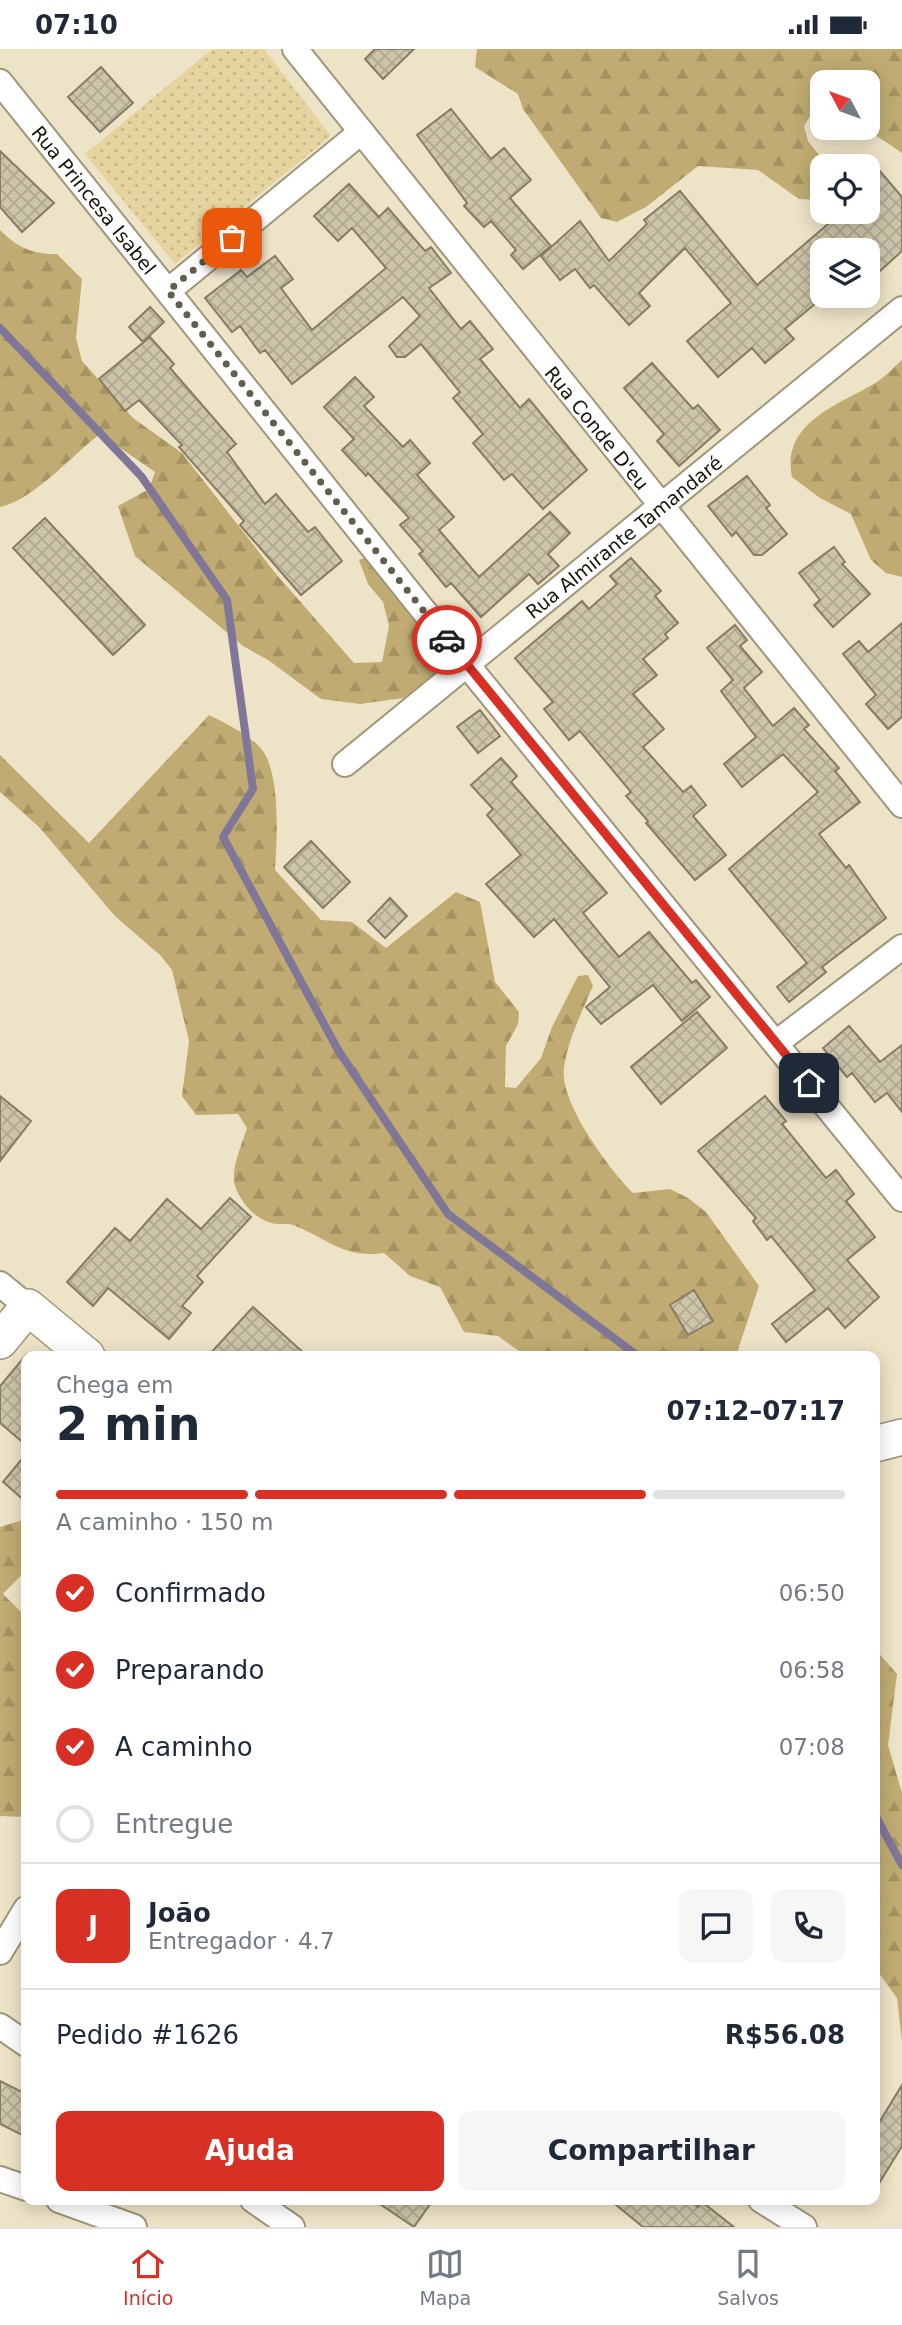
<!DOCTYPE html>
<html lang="pt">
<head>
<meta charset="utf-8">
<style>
	body { margin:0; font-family:"DejaVu Sans",sans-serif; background:#f6f6f7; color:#1f2937; height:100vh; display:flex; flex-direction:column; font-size:26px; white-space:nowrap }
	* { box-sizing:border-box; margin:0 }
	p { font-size:23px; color:#747a83 }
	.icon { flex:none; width:38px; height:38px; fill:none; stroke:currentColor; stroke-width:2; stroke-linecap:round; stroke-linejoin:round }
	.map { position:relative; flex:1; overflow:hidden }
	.details { position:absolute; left:21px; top:1302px; width:859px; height:854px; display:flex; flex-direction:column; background:#fff; border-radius:14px; box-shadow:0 4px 18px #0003 }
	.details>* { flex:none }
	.needle { width:46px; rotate:311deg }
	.buttons { position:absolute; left:810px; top:21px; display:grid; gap:14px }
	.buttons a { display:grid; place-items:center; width:70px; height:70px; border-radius:14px; background:#fff; box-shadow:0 4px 18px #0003; font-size:35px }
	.pin { position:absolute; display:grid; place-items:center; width:60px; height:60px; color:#fff; margin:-30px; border-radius:14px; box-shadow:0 4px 10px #0006 }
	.courier { position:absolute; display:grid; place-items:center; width:70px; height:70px; margin:-35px; border:5px solid #d93025; border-radius:50%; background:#fff; color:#222; box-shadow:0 2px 9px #0007 }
	.summary em { font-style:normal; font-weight:800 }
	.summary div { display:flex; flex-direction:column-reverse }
	.summary { display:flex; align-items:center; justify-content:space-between; height:119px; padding:0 35px }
	h1 { font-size:46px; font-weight:800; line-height:52px }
	.bar { display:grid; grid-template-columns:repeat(4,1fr); gap:10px 7px; align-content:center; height:84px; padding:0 35px }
	.bar i { height:9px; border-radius:5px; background:#e0e1e3 }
	.bar .active { background:#d93025 }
	.bar p { grid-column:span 4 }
	.line { display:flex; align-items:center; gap:18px; padding:0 35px; border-top:2px solid #e0e1e3 }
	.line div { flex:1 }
	.round { display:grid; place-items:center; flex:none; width:74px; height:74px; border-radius:14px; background:#f6f6f7 }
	ol { padding:0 35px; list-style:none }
	li { display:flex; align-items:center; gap:21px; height:77px }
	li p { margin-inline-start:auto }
	li .icon { padding:7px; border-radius:50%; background:#d93025; color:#fff; stroke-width:4 }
	li:last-child { color:#747a83 }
	li i { width:38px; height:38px; border:4px solid #e0e1e3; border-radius:50% }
	.button { display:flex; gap:14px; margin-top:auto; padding:14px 35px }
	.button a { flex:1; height:80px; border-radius:14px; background:#d93025; color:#fff; font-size:28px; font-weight:800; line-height:80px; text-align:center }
	.button a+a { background:#f6f6f7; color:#1f2937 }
	.status { display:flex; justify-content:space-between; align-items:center; height:49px; padding:0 35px; background:#fff; direction:ltr }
	.status svg { height:19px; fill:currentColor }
	.dock { display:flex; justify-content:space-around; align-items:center; height:98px; border-top:2px solid #e0e1e3; background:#fff; font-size:19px; color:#747a83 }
	.dock a { display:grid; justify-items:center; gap:4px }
	.dock .active { color:#d93025 }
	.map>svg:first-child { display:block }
	.grass { fill:url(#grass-dots) }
	.forest { fill:url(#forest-firs) }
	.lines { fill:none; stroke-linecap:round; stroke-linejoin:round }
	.stream { stroke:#807698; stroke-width:8 }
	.building { fill:url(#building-cross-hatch); stroke:#867d64; stroke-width:2 }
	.street-casing { stroke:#9e957b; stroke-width:28 }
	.secondary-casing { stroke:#9e957b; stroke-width:38 }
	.street { stroke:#fff; stroke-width:24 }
	.secondary { stroke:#fff; stroke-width:35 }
	.done { stroke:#635d4d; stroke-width:7; stroke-dasharray:0 12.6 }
	.route { stroke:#d93025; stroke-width:9 }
	.labels { text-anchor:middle; stroke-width:6; stroke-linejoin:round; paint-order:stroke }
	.street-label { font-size:19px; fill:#19150b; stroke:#fff }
</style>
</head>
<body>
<div class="status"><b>07:10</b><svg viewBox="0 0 49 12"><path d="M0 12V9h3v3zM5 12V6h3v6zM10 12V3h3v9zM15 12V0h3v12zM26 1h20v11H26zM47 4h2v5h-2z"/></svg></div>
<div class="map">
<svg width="902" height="2178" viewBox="0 0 902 2178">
	<defs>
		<pattern id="grass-dots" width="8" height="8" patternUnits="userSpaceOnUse" patternTransform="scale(1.75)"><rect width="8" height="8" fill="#e6d49f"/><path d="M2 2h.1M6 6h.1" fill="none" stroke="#c5b588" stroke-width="1.8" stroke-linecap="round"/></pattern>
		<pattern id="forest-firs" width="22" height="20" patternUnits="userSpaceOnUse" patternTransform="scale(1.75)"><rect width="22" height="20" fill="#c0ac72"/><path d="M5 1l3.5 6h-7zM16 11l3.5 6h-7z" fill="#a49361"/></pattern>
		<pattern id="building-cross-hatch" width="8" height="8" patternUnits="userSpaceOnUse" patternTransform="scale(1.75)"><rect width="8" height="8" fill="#cdc4a9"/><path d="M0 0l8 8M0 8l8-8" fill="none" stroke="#afa890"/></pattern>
	</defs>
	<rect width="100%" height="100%" fill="#ede3c7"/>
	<path class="grass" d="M 212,0 L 264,0 L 331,87 L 175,215 L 85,105 Z"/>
	<path class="forest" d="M 477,0 L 902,0 L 902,104 L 865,79 L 868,79 L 868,33 L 822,33 L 822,65 L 813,63 L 804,77 L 808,92 L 828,117 L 822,117 L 822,151 L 799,150 L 758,121 L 698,117 L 646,158 L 617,173 L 601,169 L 523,60 L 518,45 L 475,18 Z
		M 0,181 C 16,198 34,206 57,205 L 82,230 L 76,289 L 82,312 L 133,369 L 182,404 L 276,525 L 354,614 L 382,613 L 389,577 L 383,553 L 368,535 L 359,511 L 369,507 L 439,596 L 439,620 L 418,647 L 360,655 L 321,650 L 268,611 L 243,597 L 135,507 L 118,457 L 149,440 L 155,423 L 100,385 C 73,405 34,451 0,458 Z
		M 902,311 L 902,528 L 886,524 L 871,511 L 851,465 L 820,449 L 792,428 C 781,373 839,356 877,333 C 886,327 894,318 902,311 Z
		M 209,666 C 225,674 258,690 266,707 C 280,736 277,790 275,821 L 321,871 L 352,873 L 386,899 L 456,843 L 480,853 L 495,933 L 519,963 L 518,975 L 506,997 L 505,1038 L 516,1039 L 541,1009 L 552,978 L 578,927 L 588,926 L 593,937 C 582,963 568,990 564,1019 C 559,1053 609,1120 633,1144 L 670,1140 L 688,1149 L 706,1163 L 759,1237 L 736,1307 L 526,1307 L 498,1287 L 464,1283 L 440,1238 L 410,1227 L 384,1204 C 343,1210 327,1189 293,1176 C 288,1174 282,1176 277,1175 C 257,1173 241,1154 235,1137 C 230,1121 242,1095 247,1079 L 238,1065 L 196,1066 L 182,1047 L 189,992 L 172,921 L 161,907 L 115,867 L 39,778 L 0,743 L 0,706 L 89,794 Z
		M 26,1470 L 26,1521 L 3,1545 L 26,1568 L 26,1768 L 0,1767 L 0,1478 Z
		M 875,1600 L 897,1625 L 888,1696 L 902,1744 L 902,1992 L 897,1949 L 875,1919 Z"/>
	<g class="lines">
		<path class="stream" d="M 0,279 L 141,427 L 227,551 L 253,740 L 223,788 L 338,1001 L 448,1165 L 638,1307
			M 875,1766 L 902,1816"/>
	</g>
	<path class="building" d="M 375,0 L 414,0 L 383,30 L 365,10 Z
		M 101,18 L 133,54 L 100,83 L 68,48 Z
		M 451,60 L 491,110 L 504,99 L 531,131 L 510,149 L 551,197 L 523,220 L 511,206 L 516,201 L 491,172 L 484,178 L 464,157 L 467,154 L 417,86 Z
		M 0,102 L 54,154 L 22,183 L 0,158 Z
		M 868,108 L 902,148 L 902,202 L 868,233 L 868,201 L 822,201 L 822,249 L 785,280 L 794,290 L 765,314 L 752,299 L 718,328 L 687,292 L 731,254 L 685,199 L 639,244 L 650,257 L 629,276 L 594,236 L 590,239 L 575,220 L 560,231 L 541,207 L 580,172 L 609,212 L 647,175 L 644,171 L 680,142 L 757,236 L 842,163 L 868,163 Z
		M 349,135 L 379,168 L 388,159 L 425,202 L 431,198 L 451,224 L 429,239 L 461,280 L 470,272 L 493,300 L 480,310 L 520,359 L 529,350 L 587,421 L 543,460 L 512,425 L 504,431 L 473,394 L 483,385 L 453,349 L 460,343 L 421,295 L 405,308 L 397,308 L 389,297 L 420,267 L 403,248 L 292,335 L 265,301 L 260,304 L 240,277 L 232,283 L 205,249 L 241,221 L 247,228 L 275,207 L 293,230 L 281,239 L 312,281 L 386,219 L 352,179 L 338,192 L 314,167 Z
		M 150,258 L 164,273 L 143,293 L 129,278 Z
		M 150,288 L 174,315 L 170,319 L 236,395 L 227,403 L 265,455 L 276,445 L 308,483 L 315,478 L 342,512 L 301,546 L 240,476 L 244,472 L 179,398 L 182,396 L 139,351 L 125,362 L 99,330 Z
		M 652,314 L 693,360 L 698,356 L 720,381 L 679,417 L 657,392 L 664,385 L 624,339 Z
		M 355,328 L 374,348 L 364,357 L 403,398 L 410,391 L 430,414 L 417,426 L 454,468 L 439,481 L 479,528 L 550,463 L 570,484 L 548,505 L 559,517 L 538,535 L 529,525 L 481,568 L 451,534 L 446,538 L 419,505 L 423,502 L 400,476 L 409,469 L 368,424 L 366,427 L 342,401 L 354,390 L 324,358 Z
		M 747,427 L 770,456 L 766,459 L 787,485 L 762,506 L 754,506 L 736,483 L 732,487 L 708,457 Z
		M 45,469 L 145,576 L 113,606 L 13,499 Z
		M 834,498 L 845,513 L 842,515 L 870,545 L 833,578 L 814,556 L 820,551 L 799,524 Z
		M 631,509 L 661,542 L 655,547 L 678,574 L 665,585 L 668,589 L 643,610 L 657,626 L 633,645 L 664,680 L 643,698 L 683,743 L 691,737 L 706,756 L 693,767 L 726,806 L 695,831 L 646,774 L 648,772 L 626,747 L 631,743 L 580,682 L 569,691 L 544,660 L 553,653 L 515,609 L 582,552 L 589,560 L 617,535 L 610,527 Z
		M 902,574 L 902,668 L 888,680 L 866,655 L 876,646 L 843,605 L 859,592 L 868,603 Z
		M 735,576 L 747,591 L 740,597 L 762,623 L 744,639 L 773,677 L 794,659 L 809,676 L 804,680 L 839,719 L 835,722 L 860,753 L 819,785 L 846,819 L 849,816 L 886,869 L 822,918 L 826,923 L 789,953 L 777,938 L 807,914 L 729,820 L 818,743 L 783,705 L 742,738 L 724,715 L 756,688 L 721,642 L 733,631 L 707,599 Z
		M 480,661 L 500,687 L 478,704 L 457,678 Z
		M 501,709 L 517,727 L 511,733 L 607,844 L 583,864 L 619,908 L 649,883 L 692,934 L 696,931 L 710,948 L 682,972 L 653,936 L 601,975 L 586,958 L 610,938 L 554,870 L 534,888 L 486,835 L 521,806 L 487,766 L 493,760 L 471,736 Z
		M 311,792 L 350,833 L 323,859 L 284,818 Z
		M 390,849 L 407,867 L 385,889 L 368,872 Z
		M 697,963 L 727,999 L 661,1055 L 631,1018 Z
		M 849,977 L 880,1013 L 902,996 L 902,1063 L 887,1044 L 875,1053 L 852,1024 L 847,1028 L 823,999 Z
		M 0,1047 L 31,1072 L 0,1112 Z
		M 765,1047 L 786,1072 L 782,1075 L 826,1129 L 836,1121 L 854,1145 L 846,1152 L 875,1188 L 847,1211 L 879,1248 L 845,1279 L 828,1259 L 786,1293 L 772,1275 L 815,1241 L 771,1187 L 767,1191 L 753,1172 L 756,1169 L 698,1102 Z
		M 230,1149 L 251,1168 L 197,1227 L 203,1233 L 182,1257 L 191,1264 L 169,1290 L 108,1239 L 93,1257 L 67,1233 L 115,1179 L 130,1192 L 167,1150 L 201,1180 Z
		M 694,1241 L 713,1272 L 688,1286 L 670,1256 Z
		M 253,1258 L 307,1307 L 208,1307 Z
		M 26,1306 L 26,1396 L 0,1374 L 0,1337 Z
		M 26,1405 L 26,1453 L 3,1433 Z
		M 0,2032 L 26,2045 L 26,2088 L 0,2075 Z
		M 902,2036 L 902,2097 L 875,2141 L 875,2080 Z
		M 374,2151 L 433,2151 L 414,2178 Z
		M 610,2151 L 688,2151 L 698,2158 L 702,2153 L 734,2178 L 643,2178 Z"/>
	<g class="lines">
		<g class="street-casing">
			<path id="street" d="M 295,0 L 902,756
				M 0,33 L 468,617 L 902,1150
				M 168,242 L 361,83
				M 345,715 L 902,260
				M 776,994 L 902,898
				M 0,1235 L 28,1258
				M 0,1903 L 26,1860
				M 0,1977 L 26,1995
				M 0,2130 L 26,2139
				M 59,2151 L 134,2178
				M 253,2151 L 292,2178
				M 761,2151 L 804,2178"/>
		</g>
		<g class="secondary-casing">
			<path id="secondary" d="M 0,1292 L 28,1258 L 87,1307
				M 875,1395 L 902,1388"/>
		</g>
		<use href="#street" class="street"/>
		<use href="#secondary" class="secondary"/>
	</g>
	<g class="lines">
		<path class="done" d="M 232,189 L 168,242 L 447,591"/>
		<path class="route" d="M 447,591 L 809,1034"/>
	</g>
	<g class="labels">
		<g class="street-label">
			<text transform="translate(94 151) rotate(51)" y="7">Rua Princesa Isabel</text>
			<text transform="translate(597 379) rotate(51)" y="7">Rua Conde D'eu</text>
			<text transform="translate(624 488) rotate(-39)" y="7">Rua Almirante Tamandaré</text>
		</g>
	</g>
</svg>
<div class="buttons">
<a><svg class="needle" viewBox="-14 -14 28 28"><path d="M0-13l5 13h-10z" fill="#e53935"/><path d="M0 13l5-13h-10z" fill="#747a83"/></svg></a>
<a><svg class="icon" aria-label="locate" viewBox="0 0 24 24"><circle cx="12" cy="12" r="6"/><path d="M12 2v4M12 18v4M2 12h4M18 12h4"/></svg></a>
<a><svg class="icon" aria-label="layers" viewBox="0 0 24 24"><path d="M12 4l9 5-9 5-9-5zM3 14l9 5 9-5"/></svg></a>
</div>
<div class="pin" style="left:232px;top:189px;background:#ea580c"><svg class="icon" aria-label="bag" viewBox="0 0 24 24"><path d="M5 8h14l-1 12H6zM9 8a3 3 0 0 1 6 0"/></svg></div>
<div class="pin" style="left:809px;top:1034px;background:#1f2937"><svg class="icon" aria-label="home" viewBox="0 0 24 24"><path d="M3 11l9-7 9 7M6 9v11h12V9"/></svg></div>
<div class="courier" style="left:447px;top:591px"><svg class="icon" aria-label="car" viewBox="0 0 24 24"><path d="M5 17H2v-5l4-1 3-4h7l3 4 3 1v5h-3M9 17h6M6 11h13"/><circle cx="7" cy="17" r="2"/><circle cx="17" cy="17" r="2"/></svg></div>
<section class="details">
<div class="summary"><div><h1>2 min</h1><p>Chega em</p></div><em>07:12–07:17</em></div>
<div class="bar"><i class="active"></i><i class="active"></i><i class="active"></i><i></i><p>A caminho · 150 m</p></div>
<ol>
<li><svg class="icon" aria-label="check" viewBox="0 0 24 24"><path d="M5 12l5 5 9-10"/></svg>Confirmado<p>06:50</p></li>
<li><svg class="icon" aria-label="check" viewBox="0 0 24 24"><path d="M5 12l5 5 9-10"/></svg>Preparando<p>06:58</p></li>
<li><svg class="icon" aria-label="check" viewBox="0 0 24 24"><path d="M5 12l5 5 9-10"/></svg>A caminho<p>07:08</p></li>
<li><i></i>Entregue</li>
</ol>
<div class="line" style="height:126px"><b class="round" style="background:#d93025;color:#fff">J</b><div><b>João</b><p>Entregador · 4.7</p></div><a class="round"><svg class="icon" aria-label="chat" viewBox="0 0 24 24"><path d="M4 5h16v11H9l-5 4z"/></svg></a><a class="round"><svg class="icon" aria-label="phone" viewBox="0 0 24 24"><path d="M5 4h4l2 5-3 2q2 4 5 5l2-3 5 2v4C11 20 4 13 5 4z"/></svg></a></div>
<div class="line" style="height:91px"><div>Pedido #1626</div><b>R$56.08</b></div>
<div class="button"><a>Ajuda</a><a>Compartilhar</a></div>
</section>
</div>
<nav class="dock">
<a class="active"><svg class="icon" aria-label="home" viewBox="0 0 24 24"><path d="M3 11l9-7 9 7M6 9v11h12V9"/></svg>Início</a>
<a><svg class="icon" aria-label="map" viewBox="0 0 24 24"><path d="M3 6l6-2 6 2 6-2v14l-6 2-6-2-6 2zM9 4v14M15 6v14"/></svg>Mapa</a>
<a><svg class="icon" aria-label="saved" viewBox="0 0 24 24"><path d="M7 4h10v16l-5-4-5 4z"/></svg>Salvos</a>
</nav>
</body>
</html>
